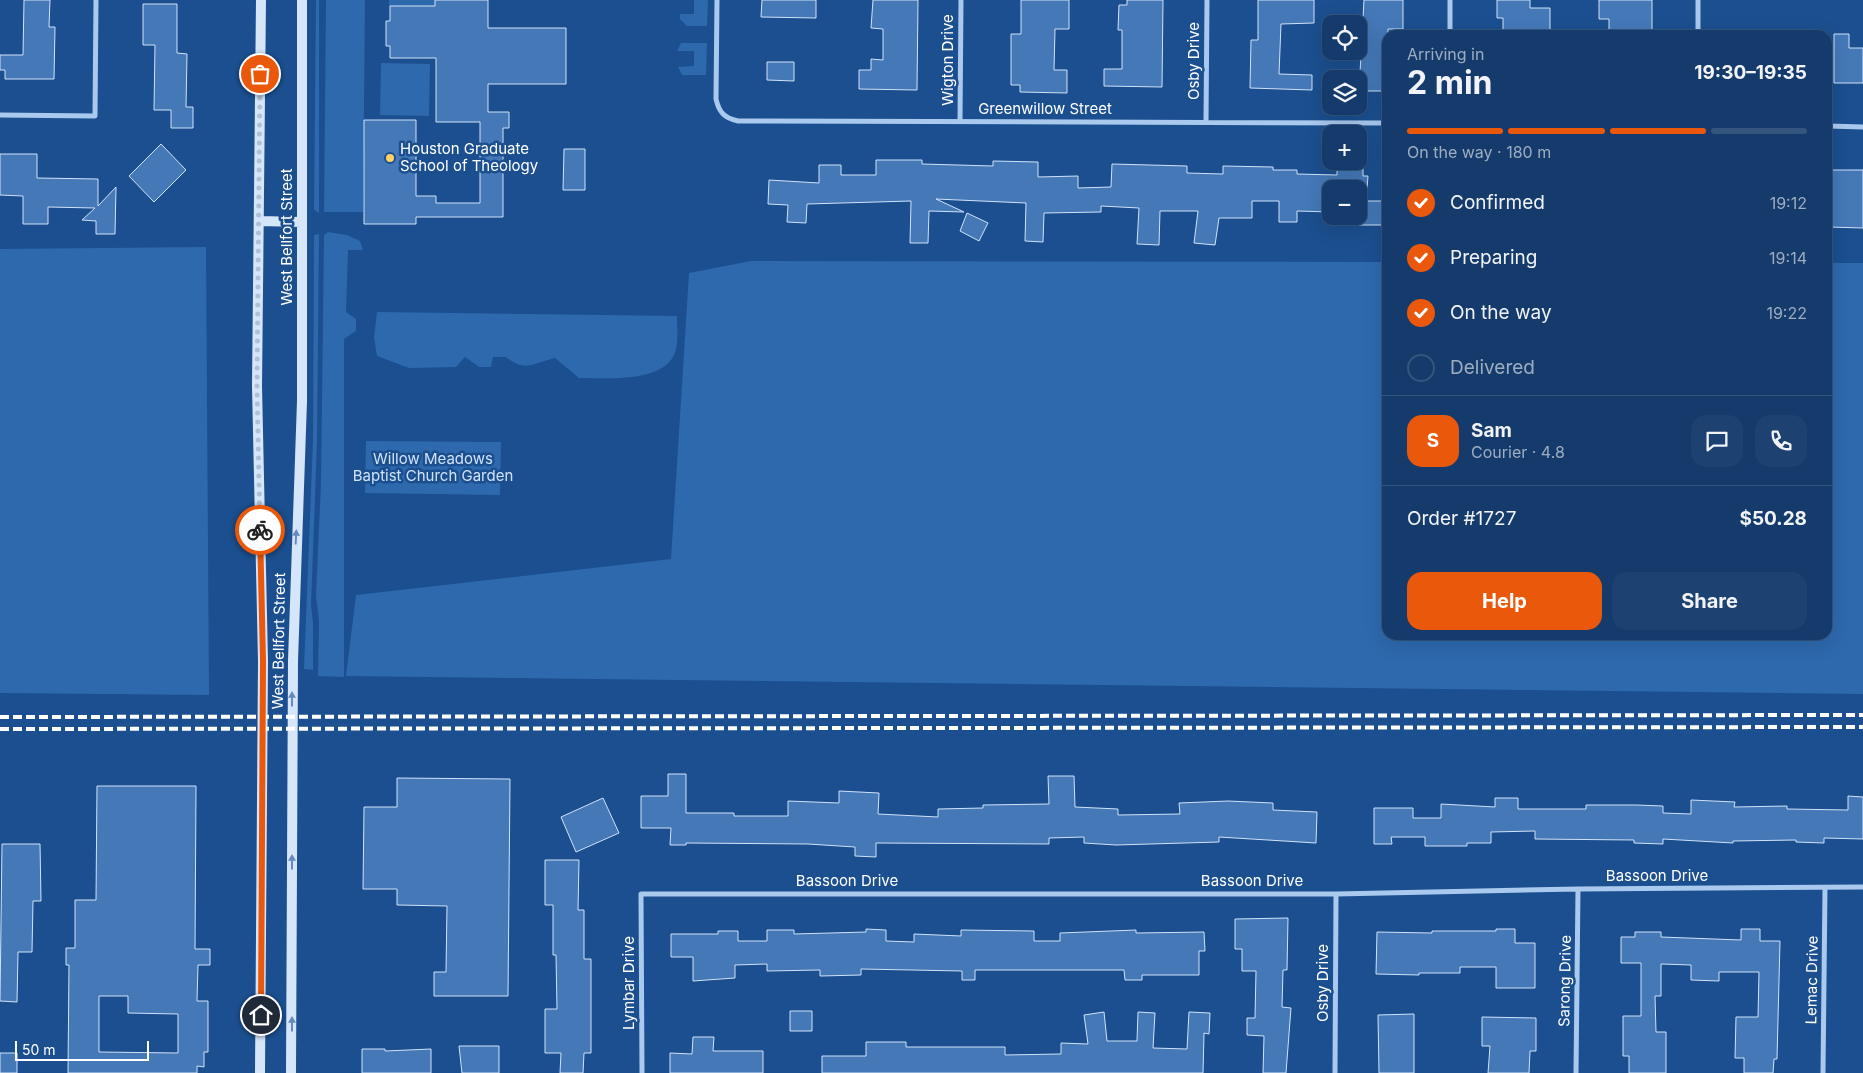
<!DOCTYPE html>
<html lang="en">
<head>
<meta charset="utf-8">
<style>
	body { margin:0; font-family:Inter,sans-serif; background:#1d4271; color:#f1f3f6; height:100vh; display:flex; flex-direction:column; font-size:19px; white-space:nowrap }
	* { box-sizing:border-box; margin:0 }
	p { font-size:16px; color:#9dadc1 }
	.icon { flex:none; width:28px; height:28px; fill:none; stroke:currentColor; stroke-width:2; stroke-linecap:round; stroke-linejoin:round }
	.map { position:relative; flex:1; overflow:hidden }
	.sheet { position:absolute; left:1382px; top:30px; width:450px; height:610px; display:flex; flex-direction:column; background:#143b6b; border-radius:15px; box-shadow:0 5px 20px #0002,0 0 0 1px #33557e }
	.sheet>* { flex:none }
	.tools { position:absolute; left:1322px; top:15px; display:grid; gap:10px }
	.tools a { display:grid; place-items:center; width:45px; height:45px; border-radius:10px; background:#143b6b; box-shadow:0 5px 20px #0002,0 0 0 1px #33557e; font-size:25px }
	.scale { position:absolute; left:15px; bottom:12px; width:134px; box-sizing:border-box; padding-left:5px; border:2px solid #fff; border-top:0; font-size:14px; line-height:18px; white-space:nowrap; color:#fff; -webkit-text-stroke:4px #1b4f8f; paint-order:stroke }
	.pin { position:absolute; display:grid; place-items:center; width:42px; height:42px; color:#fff; margin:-21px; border:2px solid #fff; border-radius:50%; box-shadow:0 1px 5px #0007 }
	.courier { position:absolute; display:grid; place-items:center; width:50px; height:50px; margin:-25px; border:4px solid #ea580c; border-radius:50%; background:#fff; color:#222; box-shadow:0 1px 6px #0007 }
	.headline em { font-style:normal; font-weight:700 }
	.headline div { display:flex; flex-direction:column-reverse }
	.headline { display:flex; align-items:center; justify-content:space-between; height:85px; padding:0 25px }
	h1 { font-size:32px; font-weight:700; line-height:38px }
	.bar { display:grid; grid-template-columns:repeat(4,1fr); gap:8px 5px; align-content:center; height:60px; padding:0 25px }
	.bar i { height:6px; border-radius:4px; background:#33557e }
	.bar .selected { background:#ea580c }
	.bar p { grid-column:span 4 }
	.line { display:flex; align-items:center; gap:12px; padding:0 25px; border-top:1px solid #33557e }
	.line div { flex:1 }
	.round { display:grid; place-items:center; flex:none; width:52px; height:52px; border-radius:15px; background:#1d4271 }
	ol { padding:0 25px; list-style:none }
	li { display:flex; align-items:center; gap:15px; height:55px }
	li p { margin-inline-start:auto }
	li .icon { padding:5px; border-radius:50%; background:#ea580c; color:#fff; stroke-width:4 }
	li:last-child { color:#9dadc1 }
	li i { width:28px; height:28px; border:2px solid #33557e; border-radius:50% }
	.button { display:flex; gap:10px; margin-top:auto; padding:10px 25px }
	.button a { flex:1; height:58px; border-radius:15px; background:#ea580c; color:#fff; font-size:20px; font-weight:700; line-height:58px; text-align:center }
	.button a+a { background:#1d4271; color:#f1f3f6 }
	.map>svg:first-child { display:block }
	.green { fill:#2e69ad }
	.building { fill:#4478b7; stroke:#cfe3fa; fill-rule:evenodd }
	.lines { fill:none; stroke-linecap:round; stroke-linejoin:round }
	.minor { stroke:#a9c9ee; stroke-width:5 }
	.secondary { stroke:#d6e6fa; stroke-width:10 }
	.rail { stroke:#fff; stroke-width:4; stroke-dasharray:9 4; stroke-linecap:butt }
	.oneway { fill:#668bba }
	.done { stroke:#afc1d8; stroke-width:5; stroke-dasharray:0 9 }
	.route { stroke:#ea580c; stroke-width:6 }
	.poi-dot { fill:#ffd166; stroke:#1b4f8f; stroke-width:2 }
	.labels { text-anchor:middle; stroke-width:5; stroke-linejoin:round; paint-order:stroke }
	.street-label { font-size:15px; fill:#fff; stroke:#1b4f8f }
	.poi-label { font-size:15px; fill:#fff; stroke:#1b4f8f; text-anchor:start }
	.park-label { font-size:15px; fill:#cfe3fa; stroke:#1b4f8f }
</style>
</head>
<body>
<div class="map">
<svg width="1863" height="1073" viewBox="0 0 1863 1073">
	<rect width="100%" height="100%" fill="#1b4f8f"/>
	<path class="green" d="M 316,0 L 319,0 L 319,213 L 314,210 Z
		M 326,0 L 365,0 L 363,212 L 324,212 Z
		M 389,0 L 435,0 L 435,6 L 389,6 Z
		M 694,0 L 708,0 L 707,26 L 687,26 L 680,19 L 680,14 L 694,14 Z
		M 681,43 L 707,43 L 706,75 L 682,75 L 678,67 L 694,66 L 694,51 L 677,51 Z
		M 381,63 L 430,64 L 429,116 L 380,115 Z
		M 328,232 L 347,235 L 360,241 L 363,250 L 348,250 L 346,312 L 356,319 L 356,331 L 344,339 L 344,677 L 318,676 L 319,620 L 316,596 L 321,484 L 324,235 Z
		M 319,234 L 317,441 L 311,605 L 313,623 L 313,670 L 304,669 L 313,441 L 314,235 Z
		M 206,247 L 209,695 L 0,693 L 0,249 Z
		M 751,261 L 1387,262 L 1388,635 L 1828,635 L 1828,263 L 1863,263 L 1863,694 L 346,676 L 356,595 L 671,559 L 689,273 Z
		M 377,312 L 677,316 C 677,327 679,345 674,355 C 661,383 605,378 579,378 L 555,358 C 533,363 525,373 506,357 L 493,357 L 491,367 L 479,367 L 465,357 L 456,367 L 409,368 L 377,356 L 374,337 Z
		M 366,441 L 501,442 L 500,495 L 365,493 Z"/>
	<path class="building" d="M 24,0 L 50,0 L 49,27 L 55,27 L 54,79 L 5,79 L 5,70 L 0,70 L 0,55 L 23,55 Z
		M 435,0 L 488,0 L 488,28 L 566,28 L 566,84 L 488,84 L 488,112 L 509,112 L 509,128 L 503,128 L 503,217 L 416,217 L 416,224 L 364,224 L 364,120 L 416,120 L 416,196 L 436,196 L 436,203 L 480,203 L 480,122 L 436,122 L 436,58 L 390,58 L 390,46 L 386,46 L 386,21 L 390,21 L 390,6 L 435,6 Z
		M 762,0 L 816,0 L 816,18 L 761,17 Z
		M 873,0 L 918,0 L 917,90 L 859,89 L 859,70 L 871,70 L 871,59 L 883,60 L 883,29 L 871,28 Z
		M 1021,0 L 1069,0 L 1069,29 L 1055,29 L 1054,70 L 1067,70 L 1067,93 L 1020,92 L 1020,85 L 1011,85 L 1011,34 L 1021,34 Z
		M 1127,0 L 1163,0 L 1162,87 L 1104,86 L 1104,69 L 1122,69 L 1122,30 L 1118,30 L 1119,5 L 1127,5 Z
		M 1258,0 L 1314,0 L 1314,23 L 1281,24 L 1279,74 L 1312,75 L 1312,90 L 1250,88 L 1251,40 L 1258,40 Z
		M 1364,0 L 1403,0 L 1403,29 L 1388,29 L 1388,91 L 1359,91 Z
		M 1497,0 L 1530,0 L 1530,8 L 1550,8 L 1550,32 L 1503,32 L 1503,18 L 1497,18 Z
		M 1599,0 L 1652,0 L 1652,33 L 1609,33 L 1609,19 L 1599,19 Z
		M 143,4 L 177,4 L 177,53 L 187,54 L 186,107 L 193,107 L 193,128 L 171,128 L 171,110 L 154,110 L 155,45 L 143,45 Z
		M 1834,34 L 1849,34 L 1849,48 L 1863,48 L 1863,83 L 1834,83 Z
		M 767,62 L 794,62 L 794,81 L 767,80 Z
		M 161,144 L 186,170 L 154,202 L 129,176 Z
		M 564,149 L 585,149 L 585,190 L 563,190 Z
		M 0,154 L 37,154 L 37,178 L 98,179 L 98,206 L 116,187 L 115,234 L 96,234 L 96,221 L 82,220 L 95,208 L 48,207 L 48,224 L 23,224 L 23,196 L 0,195 Z
		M 876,160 L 922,160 L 922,164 L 993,166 L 993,161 L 1038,162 L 1038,177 L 1078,176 L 1078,188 L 1111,187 L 1112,164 L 1187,166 L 1187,173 L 1223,174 L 1223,166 L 1273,167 L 1273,170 L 1297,170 L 1297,174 L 1337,175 L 1337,168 L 1363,168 L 1363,176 L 1368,176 L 1367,189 L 1331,189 L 1331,212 L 1297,211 L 1297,222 L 1279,222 L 1279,201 L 1252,201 L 1252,218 L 1219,218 L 1215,245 L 1194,243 L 1198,211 L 1160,211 L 1159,245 L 1137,244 L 1139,208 L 1101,206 L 1101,212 L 1044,213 L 1043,242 L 1025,241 L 1026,203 L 936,199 L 964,212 L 929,211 L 928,243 L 910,243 L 911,201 L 807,204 L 806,223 L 787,222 L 788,205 L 768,204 L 769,180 L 819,183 L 819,165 L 841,165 L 841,175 L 876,175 Z
		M 1828,170 L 1863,170 L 1863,228 L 1828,227 Z
		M 1359,201 L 1388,201 L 1388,225 L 1359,225 Z
		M 967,213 L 988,223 L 979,241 L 960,231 Z
		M 668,774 L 686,774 L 686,813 L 734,813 L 734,816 L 788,816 L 788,801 L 839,803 L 839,791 L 879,793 L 878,814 L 938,817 L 938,809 L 983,808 L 983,805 L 1049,804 L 1048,776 L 1074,776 L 1075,807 L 1118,809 L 1118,815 L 1180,814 L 1179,803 L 1228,801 L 1273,803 L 1273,810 L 1317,812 L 1316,843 L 1219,837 L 1219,842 L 1116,845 L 1084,843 L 1084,837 L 1049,838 L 1049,844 L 876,843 L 876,857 L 855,856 L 855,847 L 808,844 L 686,843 L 686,845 L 670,845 L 671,828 L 641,828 L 641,796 L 668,796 Z
		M 397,778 L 510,779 L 508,996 L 434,996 L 434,972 L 446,972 L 447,906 L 397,905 L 397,889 L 363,889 L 364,807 L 397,807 Z
		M 97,786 L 196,786 L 195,949 L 210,949 L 210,965 L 198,965 L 197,1001 L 208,1001 L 208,1052 L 204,1052 L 204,1067 L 197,1066 L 197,1073 L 68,1073 L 69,965 L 66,965 L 66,948 L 75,948 L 75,900 L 96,900 ZM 99,996 L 128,996 L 128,1013 L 178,1014 L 178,1053 L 99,1052 Z
		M 1848,796 L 1863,797 L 1863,839 L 1824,838 L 1824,843 L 1796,842 L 1796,840 L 1733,841 L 1733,843 L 1663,839 L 1663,844 L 1634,843 L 1634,840 L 1535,839 L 1535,831 L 1491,832 L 1491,843 L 1467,843 L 1467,846 L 1425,846 L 1425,837 L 1391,837 L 1392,844 L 1374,844 L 1374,808 L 1413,808 L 1413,818 L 1441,818 L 1441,804 L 1495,807 L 1495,798 L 1518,798 L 1518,809 L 1586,809 L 1586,805 L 1636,805 L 1663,806 L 1663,813 L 1691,814 L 1691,800 L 1735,802 L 1734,807 L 1787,806 L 1787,809 L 1848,810 Z
		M 603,798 L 619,833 L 576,852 L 561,817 Z
		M 2,844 L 40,844 L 41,901 L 33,901 L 32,952 L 18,952 L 17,1002 L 0,1001 Z
		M 545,860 L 579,860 L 578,910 L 584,910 L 584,959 L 591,959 L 591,1053 L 584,1053 L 583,1073 L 560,1073 L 561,1053 L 545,1053 L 545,1009 L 557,1009 L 556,955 L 553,955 L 553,905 L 545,905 Z
		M 1288,918 L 1287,970 L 1283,970 L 1282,1007 L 1291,1008 L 1286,1073 L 1263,1073 L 1264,1036 L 1247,1035 L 1247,1018 L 1255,1018 L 1256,971 L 1242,971 L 1242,949 L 1235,949 L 1235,919 Z
		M 866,929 L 886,930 L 886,941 L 914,942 L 914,934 L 961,936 L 961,930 L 1034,931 L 1034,941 L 1060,941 L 1060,933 L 1136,930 L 1136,933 L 1204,932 L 1205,951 L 1199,951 L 1199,975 L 1142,975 L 1142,980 L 1125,980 L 1124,970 L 975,970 L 975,980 L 962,980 L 962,971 L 861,969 L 861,975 L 820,976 L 820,970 L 767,971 L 767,964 L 735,965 L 735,978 L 693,981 L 693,957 L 671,957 L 671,934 L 718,934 L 718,931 L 738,931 L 738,941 L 767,941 L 767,930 L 794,930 L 794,934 L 866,932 Z
		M 1496,929 L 1515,929 L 1515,943 L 1535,943 L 1535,988 L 1496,988 L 1496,967 L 1460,967 L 1460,973 L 1419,973 L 1419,975 L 1376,974 L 1377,932 L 1432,933 L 1432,931 L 1496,931 Z
		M 1741,929 L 1760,929 L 1760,941 L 1780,941 L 1777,1059 L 1774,1059 L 1773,1073 L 1744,1073 L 1744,1058 L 1735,1058 L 1736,1017 L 1758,1017 L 1759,972 L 1719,972 L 1719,981 L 1691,980 L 1691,965 L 1661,964 L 1661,996 L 1655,996 L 1656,1032 L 1666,1032 L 1666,1073 L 1629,1073 L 1629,1056 L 1623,1056 L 1623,1016 L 1641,1016 L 1641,963 L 1621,963 L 1621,937 L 1635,937 L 1635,932 L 1661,932 L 1661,937 L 1741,940 Z
		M 790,1011 L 812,1011 L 812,1031 L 790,1031 Z
		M 1104,1012 L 1107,1041 L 1137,1041 L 1138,1012 L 1155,1013 L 1153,1048 L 1187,1049 L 1189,1012 L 1210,1013 L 1209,1034 L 1204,1033 L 1203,1073 L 822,1073 L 822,1056 L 866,1056 L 866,1042 L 906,1042 L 906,1047 L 1005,1047 L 1005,1055 L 1061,1054 L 1061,1043 L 1088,1044 L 1084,1015 Z
		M 1414,1014 L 1414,1073 L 1379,1073 L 1378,1015 Z
		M 1482,1017 L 1536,1018 L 1536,1051 L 1530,1051 L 1529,1073 L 1488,1073 L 1490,1046 L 1482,1046 Z
		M 693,1037 L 714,1037 L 713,1051 L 763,1051 L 763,1073 L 670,1073 L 670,1053 L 692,1054 Z
		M 459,1046 L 499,1046 L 499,1073 L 462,1073 Z
		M 362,1049 L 385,1049 L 385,1051 L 431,1049 L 431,1073 L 362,1073 Z
		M 0,1053 L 17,1053 L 17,1073 L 0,1073 Z"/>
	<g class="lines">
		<path class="minor" d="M 717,0 L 716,99 C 719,112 724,118 738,121 L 1388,123
			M 1450,35 L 1450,0
			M 1698,35 L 1698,0
			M 0,115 L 95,116 L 96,0
			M 960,121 L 961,0
			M 1206,122 L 1207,0
			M 1828,126 L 1863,127
			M 642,1073 L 641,894 L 1336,894 L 1578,889 L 1863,887
			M 1335,1073 L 1336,894
			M 1576,1073 L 1578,889
			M 1823,1073 L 1825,888"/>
		<path class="secondary" d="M 259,221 L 302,222
			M 260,1073 L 263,661 L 257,386 L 261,0
			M 291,1073 L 293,661 L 302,401 L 302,0"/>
		<path class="rail" d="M 0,717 L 1863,715
			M 0,729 L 1863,727"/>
	</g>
	<defs><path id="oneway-solid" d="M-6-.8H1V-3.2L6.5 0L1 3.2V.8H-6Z" transform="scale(1.25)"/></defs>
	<g class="oneway">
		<use href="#oneway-solid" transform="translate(296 537) rotate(-87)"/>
		<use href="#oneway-solid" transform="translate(292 699) rotate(-90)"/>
		<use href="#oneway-solid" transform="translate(292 862) rotate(-90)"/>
		<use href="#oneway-solid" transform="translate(292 1024) rotate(-90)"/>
	</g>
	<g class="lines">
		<path class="done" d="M 260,530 L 257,386 L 260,74"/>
		<path class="route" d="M 260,530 L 263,661 L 261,1015"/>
	</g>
	<circle class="poi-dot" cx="390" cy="158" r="5"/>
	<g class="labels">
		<g class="street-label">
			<text transform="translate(948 60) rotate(-90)" y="5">Wigton Drive</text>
			<text transform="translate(1194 61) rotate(-90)" y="5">Osby Drive</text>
			<text x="1045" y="114">Greenwillow Street</text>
			<text transform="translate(287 237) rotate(-90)" y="5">West Bellfort Street</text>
			<text transform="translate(279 641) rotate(-89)" y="5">West Bellfort Street</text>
			<text x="1657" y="881">Bassoon Drive</text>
			<text x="847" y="886">Bassoon Drive</text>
			<text x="1252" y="886">Bassoon Drive</text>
			<text transform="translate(1812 980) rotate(-89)" y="5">Lemac Drive</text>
			<text transform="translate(1565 981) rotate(-89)" y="5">Sarong Drive</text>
			<text transform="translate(629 983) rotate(-90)" y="5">Lymbar Drive</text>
			<text transform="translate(1323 983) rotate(-90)" y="5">Osby Drive</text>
		</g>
		<g class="poi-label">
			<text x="400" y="154">Houston Graduate<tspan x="400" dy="17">School of Theology</tspan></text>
		</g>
		<g class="park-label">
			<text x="433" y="464">Willow Meadows<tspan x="433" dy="17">Baptist Church Garden</tspan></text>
		</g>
	</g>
</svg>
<div class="tools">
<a><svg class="icon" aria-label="locate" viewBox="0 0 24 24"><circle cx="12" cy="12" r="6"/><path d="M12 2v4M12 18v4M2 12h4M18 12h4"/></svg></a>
<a><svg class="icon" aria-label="layers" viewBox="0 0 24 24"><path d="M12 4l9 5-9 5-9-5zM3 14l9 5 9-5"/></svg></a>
<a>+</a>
<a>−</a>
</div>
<div class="scale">50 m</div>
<div class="pin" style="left:260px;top:74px;background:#ea580c"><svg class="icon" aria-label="bag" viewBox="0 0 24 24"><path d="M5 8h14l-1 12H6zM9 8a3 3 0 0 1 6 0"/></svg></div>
<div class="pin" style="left:261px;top:1015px;background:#1f2937"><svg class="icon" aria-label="home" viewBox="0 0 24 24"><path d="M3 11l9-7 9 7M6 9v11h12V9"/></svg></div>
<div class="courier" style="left:260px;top:530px"><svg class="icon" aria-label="bike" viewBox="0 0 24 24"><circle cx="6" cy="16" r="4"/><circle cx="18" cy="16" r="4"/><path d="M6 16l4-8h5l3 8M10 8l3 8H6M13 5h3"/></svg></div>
<section class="sheet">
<div class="headline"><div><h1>2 min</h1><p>Arriving in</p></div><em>19:30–19:35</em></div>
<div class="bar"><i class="selected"></i><i class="selected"></i><i class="selected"></i><i></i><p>On the way · 180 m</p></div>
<ol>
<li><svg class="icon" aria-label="check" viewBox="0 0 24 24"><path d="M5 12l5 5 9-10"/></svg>Confirmed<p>19:12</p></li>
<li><svg class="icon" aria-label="check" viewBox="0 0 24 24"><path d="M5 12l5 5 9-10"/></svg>Preparing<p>19:14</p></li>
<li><svg class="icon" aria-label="check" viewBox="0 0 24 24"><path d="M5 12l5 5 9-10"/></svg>On the way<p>19:22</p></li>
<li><i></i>Delivered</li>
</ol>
<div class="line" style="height:90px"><b class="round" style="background:#ea580c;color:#fff">S</b><div><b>Sam</b><p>Courier · 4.8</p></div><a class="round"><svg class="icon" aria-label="chat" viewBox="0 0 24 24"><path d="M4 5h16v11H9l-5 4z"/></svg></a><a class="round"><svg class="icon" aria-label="phone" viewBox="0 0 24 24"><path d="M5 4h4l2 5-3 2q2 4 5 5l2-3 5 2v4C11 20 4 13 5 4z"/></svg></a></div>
<div class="line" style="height:65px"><div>Order #1727</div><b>$50.28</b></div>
<div class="button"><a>Help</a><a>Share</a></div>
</section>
</div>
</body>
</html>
